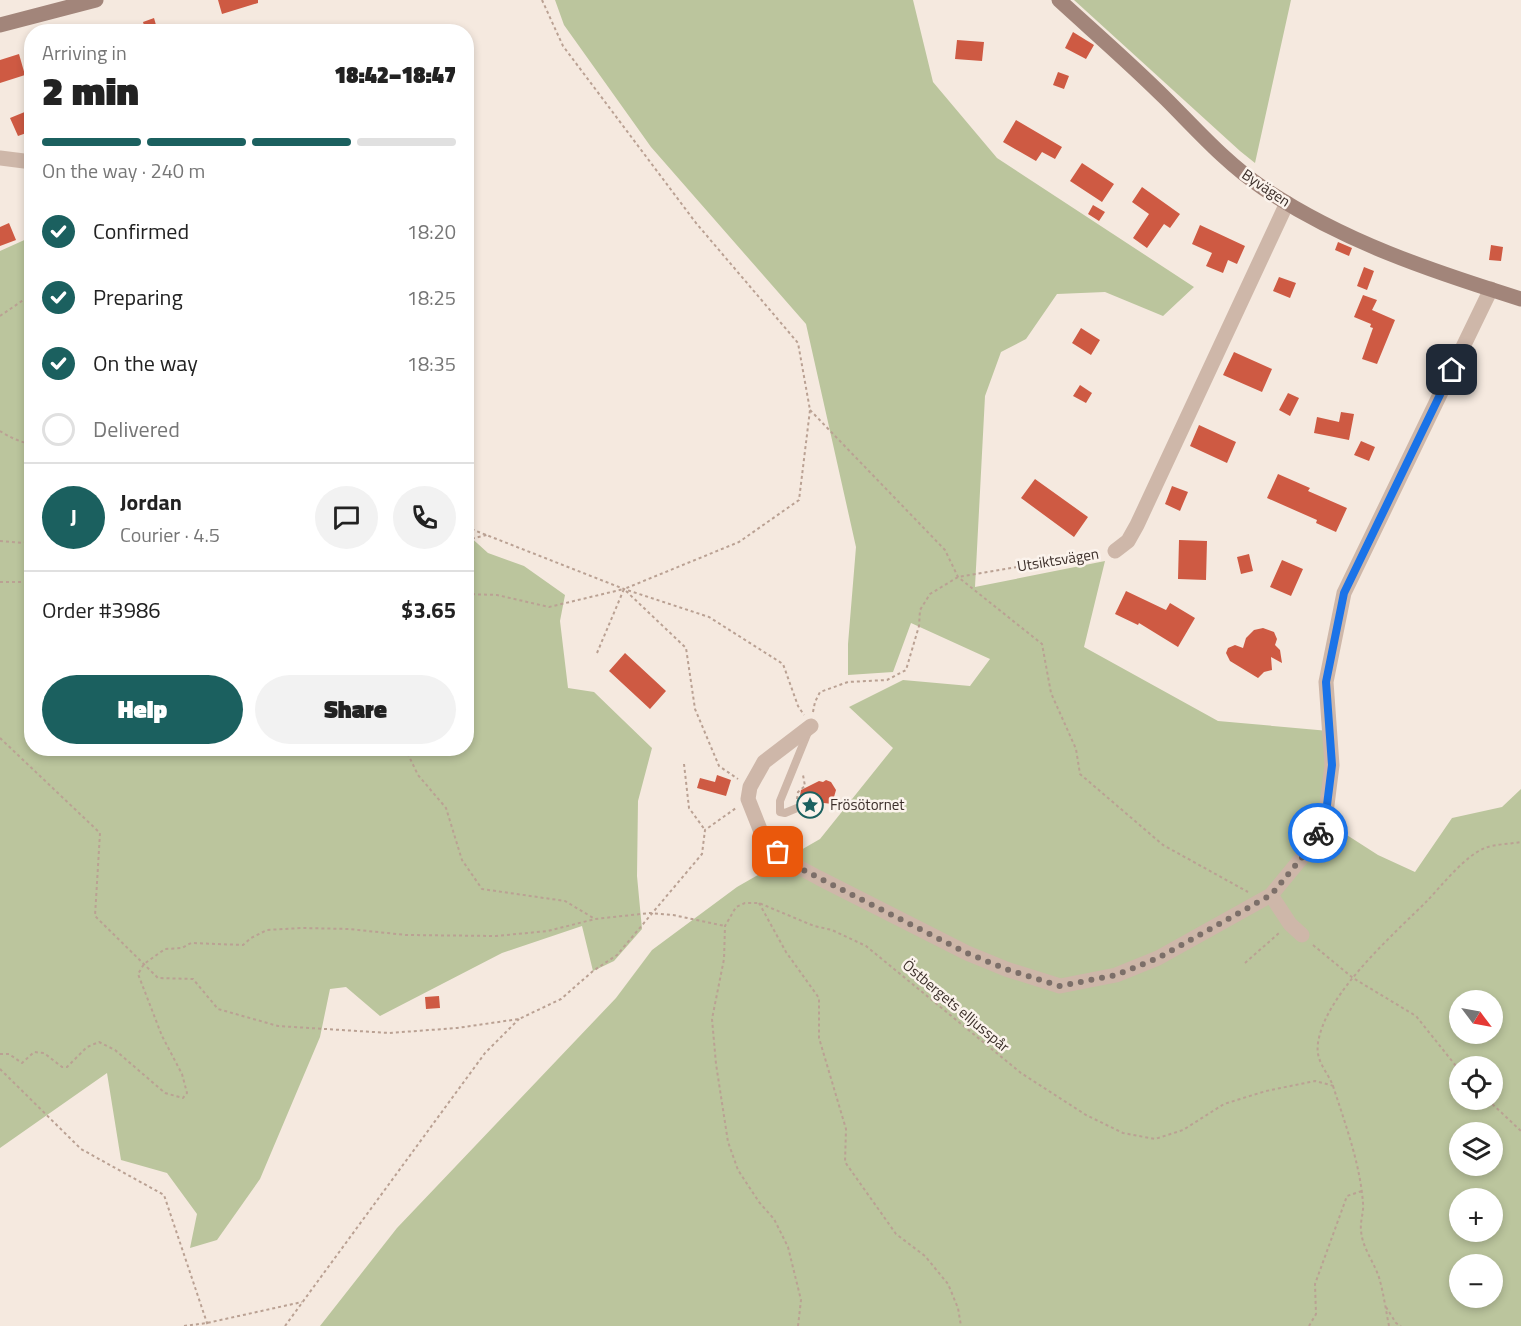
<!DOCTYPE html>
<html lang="en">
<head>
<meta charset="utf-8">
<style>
	body { margin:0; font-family:"Titillium Web",sans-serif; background:#f2f2f2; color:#222; height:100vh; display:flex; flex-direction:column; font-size:22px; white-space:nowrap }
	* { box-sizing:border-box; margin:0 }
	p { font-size:20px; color:#767676 }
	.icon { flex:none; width:33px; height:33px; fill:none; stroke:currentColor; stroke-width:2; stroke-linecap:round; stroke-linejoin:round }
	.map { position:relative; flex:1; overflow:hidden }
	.panel { position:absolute; left:24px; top:24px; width:450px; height:732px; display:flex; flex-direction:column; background:#fff; border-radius:24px; box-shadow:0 3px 9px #0003 }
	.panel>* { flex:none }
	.needle { width:39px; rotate:122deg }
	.controls { position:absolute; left:1449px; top:990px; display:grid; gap:12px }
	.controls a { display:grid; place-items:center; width:54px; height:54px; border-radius:50%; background:#fff; box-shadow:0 3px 9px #0003; font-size:30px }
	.pin { position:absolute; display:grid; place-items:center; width:51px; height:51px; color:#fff; margin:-26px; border-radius:12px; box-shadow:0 3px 9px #0006 }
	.courier { position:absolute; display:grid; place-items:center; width:60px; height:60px; margin:-30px; border:4px solid #1a73e8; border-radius:50%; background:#fff; color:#222; box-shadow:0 2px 8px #0007 }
	.head em { font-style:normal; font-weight:800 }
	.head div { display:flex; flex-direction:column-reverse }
	.head { display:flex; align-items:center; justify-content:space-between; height:102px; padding:0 18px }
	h1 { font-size:39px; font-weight:800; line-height:45px }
	.bar { display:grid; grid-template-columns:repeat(4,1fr); gap:9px 6px; align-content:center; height:72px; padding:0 18px }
	.bar i { height:8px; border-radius:4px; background:#e0e0e0 }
	.bar .current { background:#1b605f }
	.bar p { grid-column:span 4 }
	.line { display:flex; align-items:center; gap:15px; padding:0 18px; border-top:2px solid #e0e0e0 }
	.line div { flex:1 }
	.round { display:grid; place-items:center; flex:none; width:63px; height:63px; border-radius:32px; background:#f2f2f2 }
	ol { padding:0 18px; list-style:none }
	li { display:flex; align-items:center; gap:18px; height:66px }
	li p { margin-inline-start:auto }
	li .icon { padding:6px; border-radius:50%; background:#1b605f; color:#fff; stroke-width:4 }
	li:last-child { color:#767676 }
	li i { width:33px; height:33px; border:3px solid #e0e0e0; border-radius:50% }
	.action { display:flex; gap:12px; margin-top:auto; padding:12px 18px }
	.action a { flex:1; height:69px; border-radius:36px; background:#1b605f; color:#fff; font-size:24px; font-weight:800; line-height:69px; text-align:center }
	.action a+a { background:#f2f2f2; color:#222 }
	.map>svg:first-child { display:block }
	.green { fill:#bbc59d; fill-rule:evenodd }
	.building { fill:#ce5a43 }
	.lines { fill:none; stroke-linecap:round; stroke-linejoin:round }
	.path { stroke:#baa193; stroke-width:2; stroke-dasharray:3 3; stroke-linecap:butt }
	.lane { stroke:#ceb7a9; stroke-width:8 }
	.street { stroke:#ceb7a9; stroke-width:15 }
	.secondary { stroke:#a2857a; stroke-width:15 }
	.done { stroke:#7c6f69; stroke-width:6; stroke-dasharray:0 10.8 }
	.route { stroke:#1a73e8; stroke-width:8 }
	.labels { text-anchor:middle; stroke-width:5; stroke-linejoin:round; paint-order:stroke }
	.street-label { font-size:15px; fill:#3b2e29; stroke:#fbf3ec }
	.poi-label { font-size:15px; fill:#3b2e29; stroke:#fbf3ec; text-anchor:start }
</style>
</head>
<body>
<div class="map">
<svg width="1521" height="1326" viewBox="0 0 1521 1326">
	<rect width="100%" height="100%" fill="#f5e9df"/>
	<path class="green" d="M 555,0 L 913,0 L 933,82 L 997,158 L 1194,287 L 1163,316 L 1105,292 L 1057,294 L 1026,339 L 1001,352 L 985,396 L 975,587 L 1105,561 L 1084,647 L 1218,721 L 1329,731 L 1325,821 L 1378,855 L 1415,872 L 1452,818 L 1502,807 L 1521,789 L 1521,1326 L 320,1326 L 397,1228 L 616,998 L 652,950 L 737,887 L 820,839 L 893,748 L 849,707 L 903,680 L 970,686 L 990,659 L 911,623 L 893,672 L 848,675 L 848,644 L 856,547 L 806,324 L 651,147 L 564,25 ZM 1460,1000 L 1492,1000 L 1492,1034 L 1460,1034 ZM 1460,1066 L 1492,1066 L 1492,1100 L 1460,1100 ZM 1460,1132 L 1492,1132 L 1492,1166 L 1460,1166 ZM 1460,1198 L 1492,1198 L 1492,1232 L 1460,1232 ZM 1460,1264 L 1492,1264 L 1492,1298 L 1460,1298 Z
		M 1074,0 L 1291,0 L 1255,163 L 1240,151 Z
		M 31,237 L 32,748 L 466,748 L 467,534 L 488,553 L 524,566 L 565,595 L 560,621 L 568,688 L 594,692 L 652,748 L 638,801 L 637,876 L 642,929 L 614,961 L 593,971 L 582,926 L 502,953 L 380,1016 L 346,987 L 330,989 L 320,1037 L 260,1179 L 217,1240 L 190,1248 L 197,1214 L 167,1173 L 121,1160 L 107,1073 L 0,1148 L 0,251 Z"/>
	<path class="building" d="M 218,0 L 258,0 L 258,3 L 222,14 Z
		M 154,18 L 158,32 L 146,32 L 143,22 Z
		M 1073,32 L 1094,45 L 1086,59 L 1065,48 Z
		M 957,40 L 984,42 L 982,61 L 955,59 Z
		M 19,54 L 25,75 L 0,83 L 0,60 Z
		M 1058,72 L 1069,76 L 1064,89 L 1053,85 Z
		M 32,109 L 32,131 L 18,136 L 10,118 Z
		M 1016,120 L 1062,147 L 1055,159 L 1042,152 L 1036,161 L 1003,142 Z
		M 1082,163 L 1114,184 L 1102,202 L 1070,181 Z
		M 1142,187 L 1180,214 L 1170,228 L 1164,224 L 1147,248 L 1133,238 L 1149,214 L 1132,202 Z
		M 1093,205 L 1105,212 L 1099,221 L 1088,214 Z
		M 9,223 L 16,240 L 0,246 L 0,227 Z
		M 1200,225 L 1245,246 L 1237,264 L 1228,260 L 1223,273 L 1206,266 L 1212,253 L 1192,244 Z
		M 1338,242 L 1352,248 L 1349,256 L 1335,250 Z
		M 1491,245 L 1503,247 L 1501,261 L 1489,260 Z
		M 1364,267 L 1374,271 L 1367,290 L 1357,286 Z
		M 1279,277 L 1296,283 L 1290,298 L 1273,291 Z
		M 1363,295 L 1377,300 L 1372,310 L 1395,320 L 1377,364 L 1362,359 L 1373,328 L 1370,327 L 1371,324 L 1354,317 Z
		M 1081,328 L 1100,340 L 1091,355 L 1072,343 Z
		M 1234,352 L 1272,369 L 1262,392 L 1223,375 Z
		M 1080,385 L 1092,393 L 1086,403 L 1073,396 Z
		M 1288,393 L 1299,398 L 1290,416 L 1279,410 Z
		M 1341,412 L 1354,414 L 1349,440 L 1314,433 L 1317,417 L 1339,422 Z
		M 1199,425 L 1236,442 L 1227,463 L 1190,446 Z
		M 1361,441 L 1375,447 L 1369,461 L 1354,455 Z
		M 1278,474 L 1310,488 L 1308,491 L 1347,508 L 1336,532 L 1316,523 L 1317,520 L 1267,498 Z
		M 1035,479 L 1088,517 L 1074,537 L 1021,498 Z
		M 1172,486 L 1188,492 L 1180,511 L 1165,504 Z
		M 1179,540 L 1207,541 L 1206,580 L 1178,579 Z
		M 1249,554 L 1253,571 L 1241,574 L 1237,557 Z
		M 1282,560 L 1303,569 L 1291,596 L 1270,587 Z
		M 1126,591 L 1166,610 L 1170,603 L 1195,618 L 1178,647 L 1139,623 L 1138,625 L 1115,614 Z
		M 1263,628 L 1274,632 L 1277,639 L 1275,645 L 1280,650 L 1282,663 L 1271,657 L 1272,670 L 1264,672 L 1258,678 L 1230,661 L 1226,653 L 1228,648 L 1235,645 L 1243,648 L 1246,638 L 1254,630 Z
		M 625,653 L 666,691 L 650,709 L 609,671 Z
		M 717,775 L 731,780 L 726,796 L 697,788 L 700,778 L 715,782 Z
		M 826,780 L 831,782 L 836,790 L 832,804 L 824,803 L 806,812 L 799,801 L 801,790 L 819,781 L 823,782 Z
		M 439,996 L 440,1008 L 426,1009 L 425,997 Z"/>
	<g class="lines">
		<path class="path" d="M 542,0 L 563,46 L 696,223 L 798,343 L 810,410 L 799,500 L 739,542 L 624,589
			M 0,316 L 32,294
			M 810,410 L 945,550 L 958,577 L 1042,644 L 1051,693 L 1076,749 L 1080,774 L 1163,845 L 1248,892
			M 0,431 C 8,436 22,444 32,443
			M 466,527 L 624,589 L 709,617 L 783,664 L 798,706 L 804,715
			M 466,540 L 487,535
			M 0,541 L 23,543 L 32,541
			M 0,582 L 32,582
			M 626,591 L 686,648 L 695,709 L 719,766 L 738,779
			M 466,594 L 497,595 L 549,607 L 624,589 L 597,653
			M 813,712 L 815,702 L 820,692 L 848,682 L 887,680 L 906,670 L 919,626 L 920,610 L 930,594 L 958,577 L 1100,553
			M 0,738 L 100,833 L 95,916 L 158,978 L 193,979 L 218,1009 L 278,1026 L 389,1033 L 457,1028 L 519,1019 L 561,999 L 593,971 L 617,955 L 702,854 L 705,830 L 736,808
			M 405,748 L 418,775 L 446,808 L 462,860 L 482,889 L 565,901 L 595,919 L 650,913 L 673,915 L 725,926
			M 684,764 L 689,808 L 705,830
			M 797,799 L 798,792 L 805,786 L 803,775
			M 759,903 L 786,952 L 819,998 L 819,1038 L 846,1129 L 845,1162 L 896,1234 L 925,1256 L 948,1284 L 958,1308 L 961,1326
			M 1313,945 L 1353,978 L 1416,1016 L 1460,1071
			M 1245,963 L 1279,933
			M 0,1054 L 9,1054 L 22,1063 L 34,1052 L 44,1053 L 62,1067 L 67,1067 L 87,1047 L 99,1042 L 115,1050 L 165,1093 L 183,1098 L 187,1093 L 182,1074 L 162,1036 L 138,974 L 144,964 L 165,949 L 182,948 L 191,943 L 243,945 L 251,938 L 267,930 L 301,928 L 349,929 L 406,935 L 496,936 L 548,931 L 595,919
			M 0,1069 L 81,1149 L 164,1195 L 208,1326
			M 1488,1100 L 1521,1131
			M 1386,1307 L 1396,1323 L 1401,1326
			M 184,1326 L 207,1323 L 302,1302
			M 285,1326 L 485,1053 L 519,1019
			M 798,1326 L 801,1300 L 788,1247 L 774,1219 L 759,1202 L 738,1170 L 728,1142 L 716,1064 L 712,1019 L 724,959 L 725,926 L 736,907 L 745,903 L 759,903 L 814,926 L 832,930 L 866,946 L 1021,1073 L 1086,1115 L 1123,1133 L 1155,1139 L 1183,1130 L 1224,1104 L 1266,1091 L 1315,1081 L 1334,1086
			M 1309,1326 L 1316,1314 L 1315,1284 L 1347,1196 L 1362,1191
			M 1389,1326 C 1386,1311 1384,1296 1380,1281 C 1376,1264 1362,1249 1361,1230 C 1360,1221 1364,1212 1363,1203 C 1360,1164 1346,1126 1334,1089 C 1329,1072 1315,1063 1318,1043 C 1325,994 1394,934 1428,900 C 1442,885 1466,855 1485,848 C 1495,844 1510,844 1521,842"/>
		<path class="lane" d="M 797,808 L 785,813 L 780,812 L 780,801 L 808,732"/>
		<path class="street" d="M 0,158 L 32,162
			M 1115,551 L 1128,541 L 1137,525 L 1287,203
			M 811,726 L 764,762 L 750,787 L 748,799 L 765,842 L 791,863 L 819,878 L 967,953 L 1006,969 L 1060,986 L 1116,975 L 1158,958 L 1271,895
			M 1302,935 L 1290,924 L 1271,895 L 1309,849 L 1325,821 L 1332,765 L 1326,682 L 1344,593 L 1491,289"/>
		<path class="secondary" d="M 1059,0 C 1095,33 1132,65 1166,99 C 1197,130 1226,163 1263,188 C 1342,241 1431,271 1521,299
			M 0,25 L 96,0"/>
	</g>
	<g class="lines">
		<path class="done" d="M 778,852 L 790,863 L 819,878 L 967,953 L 1006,969 L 1060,986 L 1116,975 L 1158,958 L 1271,895 L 1309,849 L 1318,833"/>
		<path class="route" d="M 1318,833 L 1325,821 L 1332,765 L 1326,682 L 1344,593 L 1452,370"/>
	</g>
	<defs>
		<g id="sight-ring" transform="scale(1.35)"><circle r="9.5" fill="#fbf3ec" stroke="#1b605f" stroke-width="1.5"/><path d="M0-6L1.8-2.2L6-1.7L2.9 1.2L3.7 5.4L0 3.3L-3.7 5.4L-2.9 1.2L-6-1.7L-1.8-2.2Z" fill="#1b605f"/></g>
	</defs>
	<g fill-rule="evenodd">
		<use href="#sight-ring" x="810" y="805"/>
	</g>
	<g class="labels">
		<g class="street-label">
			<text transform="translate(1266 188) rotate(34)" y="5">Byvägen</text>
			<text transform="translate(1058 560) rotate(-9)" y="5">Utsiktsvägen</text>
			<text transform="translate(956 1006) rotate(40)" y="5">Östbergets elljusspår</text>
		</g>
		<g class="poi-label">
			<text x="830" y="810">Frösötornet</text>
		</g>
	</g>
</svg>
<div class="controls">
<a><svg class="needle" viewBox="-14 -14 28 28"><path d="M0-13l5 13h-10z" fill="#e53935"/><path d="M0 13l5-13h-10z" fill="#767676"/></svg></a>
<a><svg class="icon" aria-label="locate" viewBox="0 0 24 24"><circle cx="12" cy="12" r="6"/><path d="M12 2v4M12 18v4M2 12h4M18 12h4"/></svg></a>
<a><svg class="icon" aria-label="layers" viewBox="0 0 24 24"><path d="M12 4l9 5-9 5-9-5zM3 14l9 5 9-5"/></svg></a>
<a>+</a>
<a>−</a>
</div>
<div class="pin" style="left:778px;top:852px;background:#ea580c"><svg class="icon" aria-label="bag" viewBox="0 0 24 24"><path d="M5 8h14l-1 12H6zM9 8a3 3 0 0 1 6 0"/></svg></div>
<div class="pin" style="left:1452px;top:370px;background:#1f2937"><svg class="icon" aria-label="home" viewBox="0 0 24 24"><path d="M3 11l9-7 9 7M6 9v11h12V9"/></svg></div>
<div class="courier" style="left:1318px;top:833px"><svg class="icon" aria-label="bike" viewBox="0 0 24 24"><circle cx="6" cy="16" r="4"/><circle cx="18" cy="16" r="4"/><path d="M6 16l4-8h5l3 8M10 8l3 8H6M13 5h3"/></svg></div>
<section class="panel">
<div class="head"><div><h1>2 min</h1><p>Arriving in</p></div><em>18:42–18:47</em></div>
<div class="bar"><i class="current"></i><i class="current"></i><i class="current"></i><i></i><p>On the way · 240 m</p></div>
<ol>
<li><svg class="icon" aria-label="check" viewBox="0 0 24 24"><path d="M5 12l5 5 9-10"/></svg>Confirmed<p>18:20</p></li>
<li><svg class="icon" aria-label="check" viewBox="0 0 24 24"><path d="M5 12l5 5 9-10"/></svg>Preparing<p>18:25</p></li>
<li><svg class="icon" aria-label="check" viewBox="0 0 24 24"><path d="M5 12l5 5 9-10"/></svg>On the way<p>18:35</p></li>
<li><i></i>Delivered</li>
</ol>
<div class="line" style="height:108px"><b class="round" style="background:#1b605f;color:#fff">J</b><div><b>Jordan</b><p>Courier · 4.5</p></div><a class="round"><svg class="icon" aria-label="chat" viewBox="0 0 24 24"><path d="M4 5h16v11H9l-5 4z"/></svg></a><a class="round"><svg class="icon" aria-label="phone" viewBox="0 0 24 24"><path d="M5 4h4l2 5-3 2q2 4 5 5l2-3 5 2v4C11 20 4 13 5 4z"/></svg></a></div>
<div class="line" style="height:78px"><div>Order #3986</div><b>$3.65</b></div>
<div class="action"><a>Help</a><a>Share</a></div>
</section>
</div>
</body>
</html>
